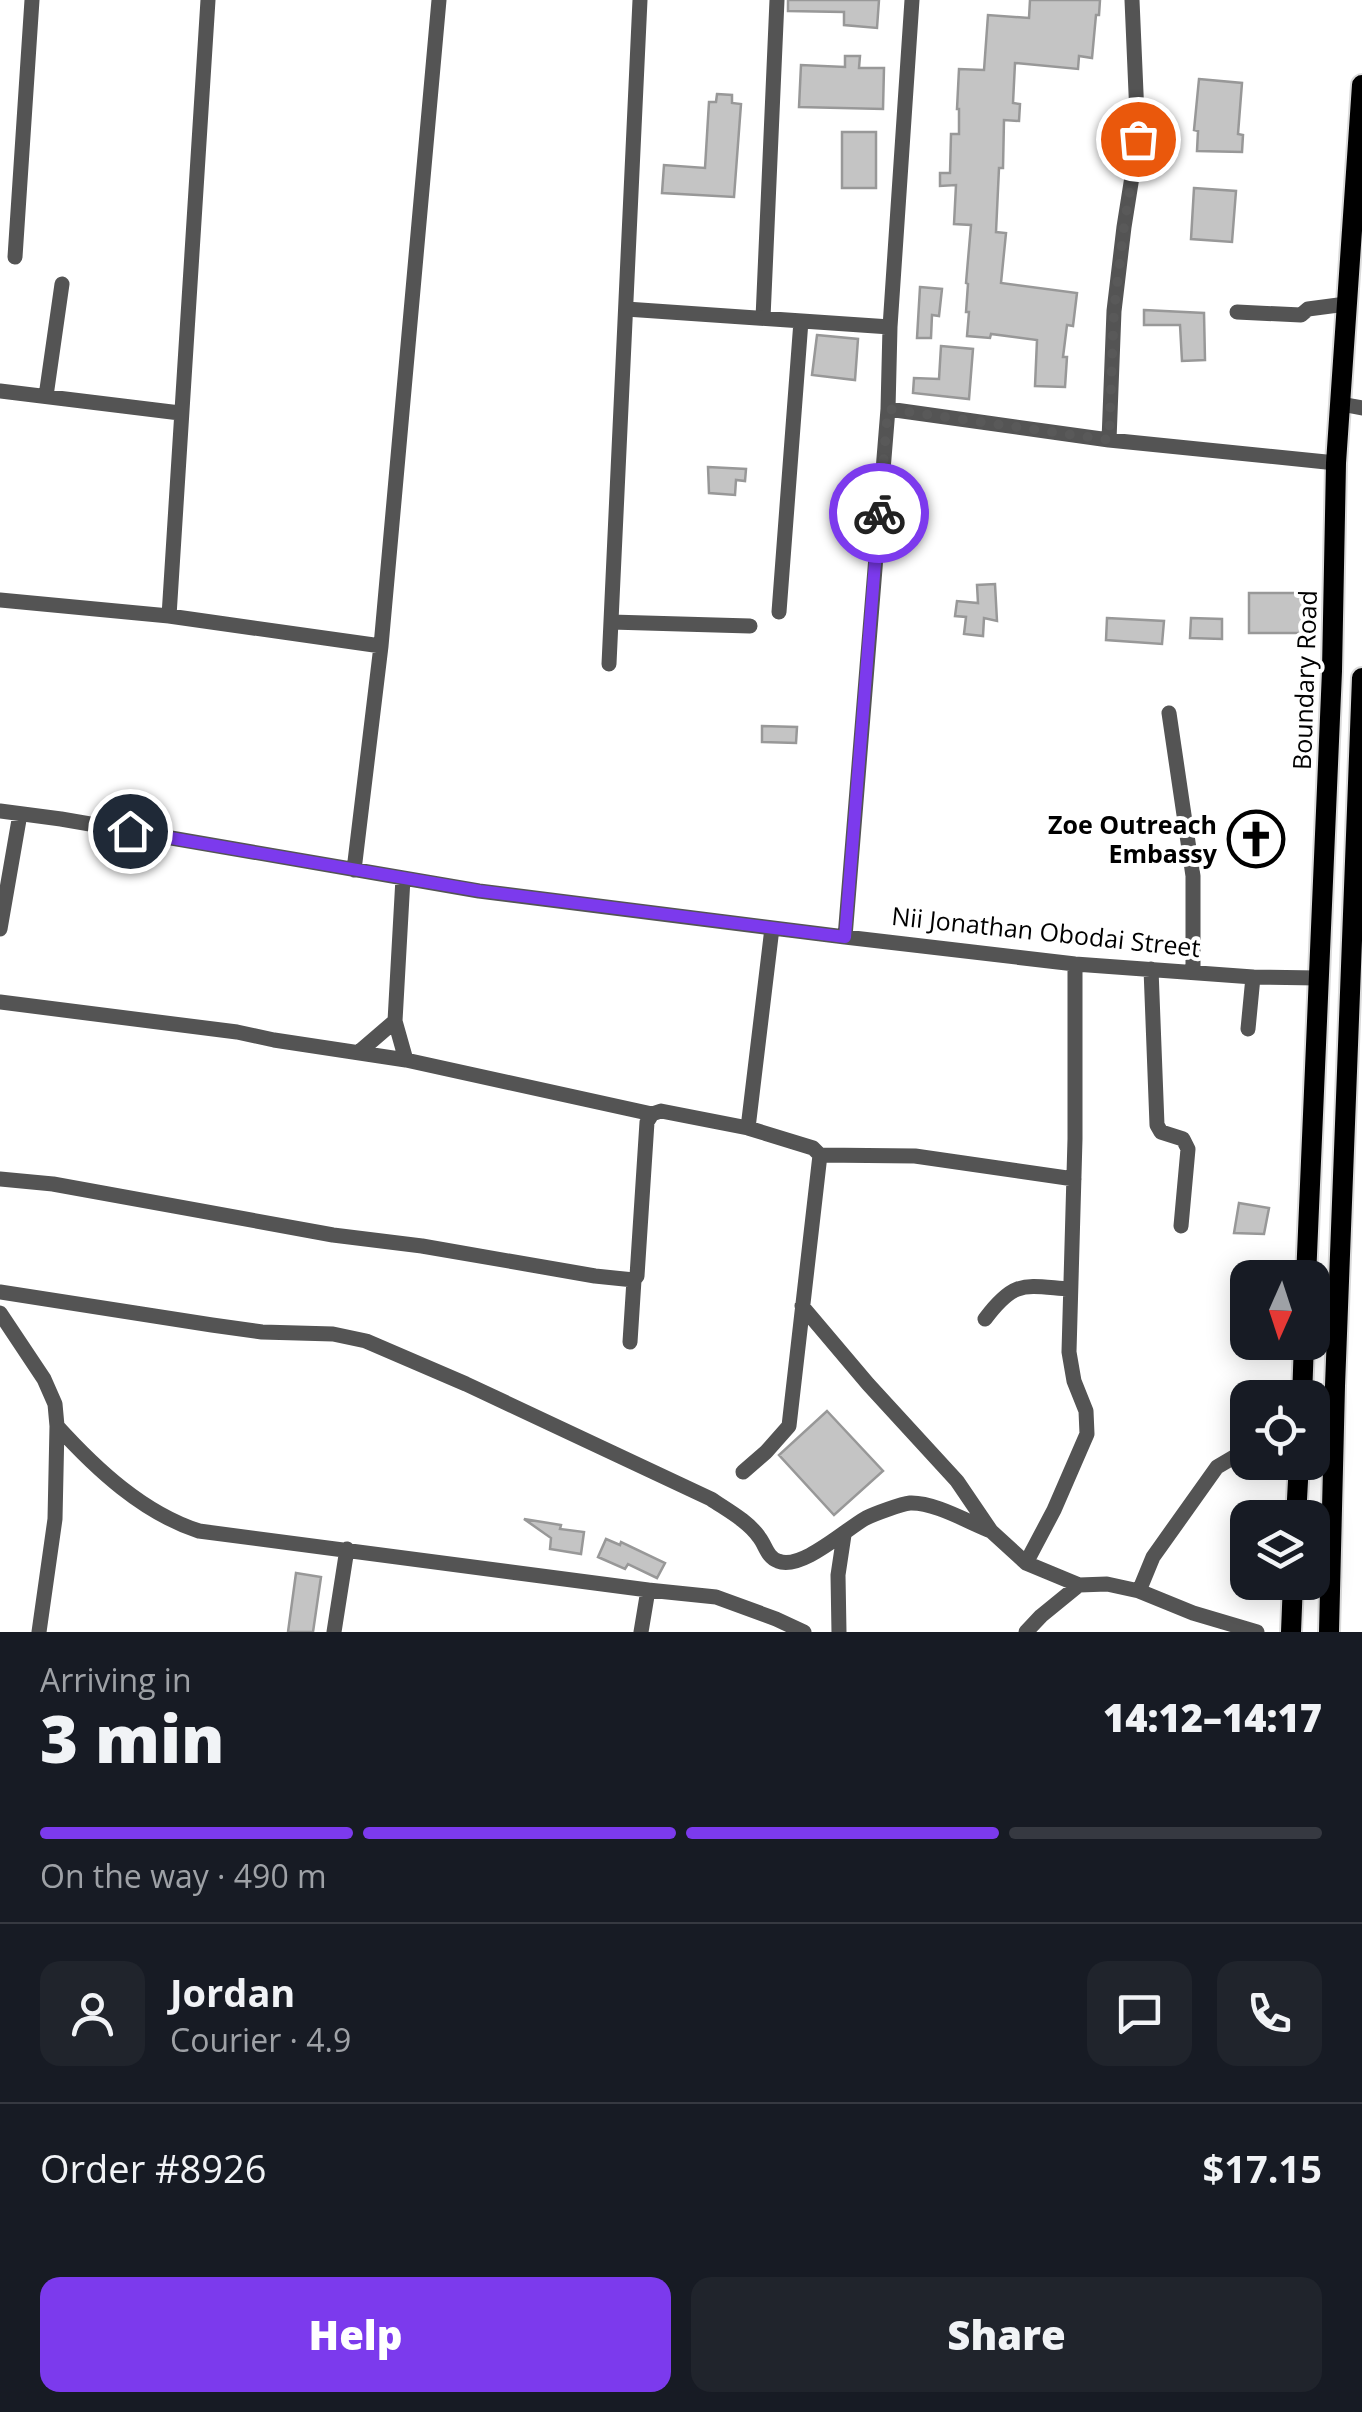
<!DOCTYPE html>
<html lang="en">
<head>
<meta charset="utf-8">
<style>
	body { margin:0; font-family:"Open Sans",sans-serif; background:#20242c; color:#f1f3f6; height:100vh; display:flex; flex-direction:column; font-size:38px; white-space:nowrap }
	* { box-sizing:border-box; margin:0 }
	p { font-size:32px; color:#9ea1a6 }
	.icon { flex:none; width:55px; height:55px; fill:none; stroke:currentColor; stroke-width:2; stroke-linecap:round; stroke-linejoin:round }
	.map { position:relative; height:1632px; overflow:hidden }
	.panel { display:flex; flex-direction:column; background:#171b24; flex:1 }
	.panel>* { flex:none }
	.needle { width:65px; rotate:183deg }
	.tools { position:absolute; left:1230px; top:1260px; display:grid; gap:20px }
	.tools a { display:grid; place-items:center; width:100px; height:100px; border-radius:20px; background:#171b24; box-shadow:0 5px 25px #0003; font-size:50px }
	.pin { position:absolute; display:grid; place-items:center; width:85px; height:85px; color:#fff; margin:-42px; border:5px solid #fff; border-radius:50%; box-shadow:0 2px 10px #0007 }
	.courier { position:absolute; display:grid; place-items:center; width:100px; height:100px; margin:-50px; border:8px solid #7c3aed; border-radius:50%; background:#fff; color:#222; box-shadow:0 2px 12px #0007 }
	.summary em { font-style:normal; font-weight:800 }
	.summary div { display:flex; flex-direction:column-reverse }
	.summary { display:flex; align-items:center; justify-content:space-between; height:170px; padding:0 40px }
	h1 { font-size:65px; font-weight:800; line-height:75px }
	.bar { display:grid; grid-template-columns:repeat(4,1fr); gap:15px 10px; align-content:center; height:120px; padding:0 40px }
	.bar i { height:12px; border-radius:8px; background:#363941 }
	.bar .active { background:#7c3aed }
	.bar p { grid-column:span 4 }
	.line { display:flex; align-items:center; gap:25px; padding:0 40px; border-top:2px solid #363941 }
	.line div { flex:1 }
	.round { display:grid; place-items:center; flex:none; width:105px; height:105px; border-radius:20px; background:#20242c }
	.cta { display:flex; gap:20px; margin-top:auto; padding:20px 40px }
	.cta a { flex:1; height:115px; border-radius:20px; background:#7c3aed; color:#fff; font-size:40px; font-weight:800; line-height:115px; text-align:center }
	.cta a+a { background:#20242c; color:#f1f3f6 }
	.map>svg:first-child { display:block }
	.building { fill:#c4c4c4; stroke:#989898; stroke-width:2.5 }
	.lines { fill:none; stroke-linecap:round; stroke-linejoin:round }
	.major-casing { stroke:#dbdbdb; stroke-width:24 }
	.minor { stroke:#545454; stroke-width:15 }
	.major { stroke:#000; stroke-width:20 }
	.done { stroke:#595959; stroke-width:10; stroke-dasharray:0 18 }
	.route { stroke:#7c3aed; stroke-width:12 }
	.labels { text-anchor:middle; stroke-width:8; stroke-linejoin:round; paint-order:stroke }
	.street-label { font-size:25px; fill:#000; stroke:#fff }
	.poi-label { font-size:25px; font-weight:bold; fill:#000; stroke:#fff; text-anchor:end }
</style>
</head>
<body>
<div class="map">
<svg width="1362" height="1632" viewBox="0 0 1362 1632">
	<rect width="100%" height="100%" fill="#fff"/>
	<path class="building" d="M 788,0 L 879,0 L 877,28 L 844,25 L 844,12 L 788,11 Z
		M 1030,0 L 1100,0 L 1099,15 L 1096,15 L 1092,58 L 1079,56 L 1078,69 L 1015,63 L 1013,103 L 1020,104 L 1019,121 L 1004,120 L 1003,168 L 999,168 L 996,232 L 1006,233 L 1001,283 L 1077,293 L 1073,326 L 1067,325 L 1063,357 L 1067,357 L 1065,387 L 1035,386 L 1037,340 L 991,334 L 990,338 L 967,336 L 969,312 L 966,312 L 968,284 L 966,283 L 971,225 L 954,224 L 956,185 L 940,186 L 940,173 L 950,173 L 951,134 L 959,134 L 959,109 L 957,109 L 959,69 L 984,70 L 988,15 L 1029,18 Z
		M 845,56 L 860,56 L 859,68 L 884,68 L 883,109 L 799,107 L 801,65 L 845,67 Z
		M 1199,79 L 1242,83 L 1238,134 L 1243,135 L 1242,152 L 1197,151 L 1198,131 L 1194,130 Z
		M 717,94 L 732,95 L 732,103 L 741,104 L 734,197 L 662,193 L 664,165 L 705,168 L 709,102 L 716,102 Z
		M 842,132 L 876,132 L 876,188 L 842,188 Z
		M 1194,188 L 1236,191 L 1232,242 L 1191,239 Z
		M 920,287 L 942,289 L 939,316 L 932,315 L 931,338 L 917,338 Z
		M 1144,310 L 1204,313 L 1205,360 L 1182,361 L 1180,325 L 1144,325 Z
		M 817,335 L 858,339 L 855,380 L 812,375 Z
		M 941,346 L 973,349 L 969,399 L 913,393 L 914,378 L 939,379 Z
		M 708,467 L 746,469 L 745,481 L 736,480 L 735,495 L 709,493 Z
		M 995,584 L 997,621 L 984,618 L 983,636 L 964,634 L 966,617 L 955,616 L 957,601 L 978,603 L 977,585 Z
		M 1249,593 L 1303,593 L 1303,633 L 1249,633 Z
		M 1107,618 L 1164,621 L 1162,644 L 1106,640 Z
		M 1191,618 L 1222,619 L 1222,639 L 1190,638 Z
		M 762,726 L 797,727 L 796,743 L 762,742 Z
		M 1239,1203 L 1269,1208 L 1264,1234 L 1234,1233 Z
		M 827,1411 L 883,1471 L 834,1515 L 779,1455 Z
		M 524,1519 L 561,1525 L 560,1529 L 584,1532 L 581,1554 L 550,1549 L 551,1538 Z
		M 606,1539 L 620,1545 L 621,1542 L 665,1563 L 657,1578 L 628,1564 L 625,1569 L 598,1557 Z
		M 296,1573 L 321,1577 L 313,1632 L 288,1632 Z"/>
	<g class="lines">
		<g class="major-casing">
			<path id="major" d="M 1306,1278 L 1332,671 L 1336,463 L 1362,85
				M 1302,1398 L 1304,1342
				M 1296,1518 L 1299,1462
				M 1291,1632 L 1293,1582
				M 1329,1632 L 1335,1386 L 1362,678"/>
		</g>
		<path class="minor" d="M 15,257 L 32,0
			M 626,309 L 890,327
			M 1237,312 L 1301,315 L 1308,309 L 1346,304
			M 763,318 L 777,0
			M 0,391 L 180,413
			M 46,396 L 62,284
			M 1341,404 L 1362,408
			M 888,409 L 1109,440 L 1336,463
			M 1109,440 L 1114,311 L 1124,227 L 1138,139 L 1132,0
			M 0,600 L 169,616 L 381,646
			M 779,612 L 801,321
			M 169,616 L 208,0
			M 611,622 L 750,626
			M 609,664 L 640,0
			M 1169,713 L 1193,876 L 1193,972
			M 0,811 L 61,819 L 479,891 L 845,937 L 1075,964 L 1253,977 L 1318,978
			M 354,870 L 381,646 L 439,0
			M 0,929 L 20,814
			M 845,937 L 888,409 L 890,327 L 912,0
			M 1151,969 L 1157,1125 L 1161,1132 L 1183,1139 L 1188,1149 L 1181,1226
			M 0,1002 L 237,1032 L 274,1040 L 406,1060 L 652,1114
			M 395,1021 L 403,878
			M 1248,1029 L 1253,977
			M 359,1052 L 395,1021 L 406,1060
			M 820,1155 L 915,1156 L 1074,1179
			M 0,1179 L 53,1184 L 333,1235 L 422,1246 L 595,1276 L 634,1280 L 637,1276 L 647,1122 L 652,1114 L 661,1111 L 748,1128
			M 0,1292 L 212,1325 L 262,1332 L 333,1334 L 366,1341 L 466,1384 L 711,1499 C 727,1510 748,1521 759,1537 C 766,1546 767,1557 778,1561 C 801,1571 846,1529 866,1518 C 874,1514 901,1504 910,1503 C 934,1502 968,1522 991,1531
			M 802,1306 L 868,1384 L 957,1481 L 991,1531 L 1026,1563 L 1079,1585 L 1107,1584 L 1139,1591 L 1193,1613 L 1257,1632
			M 0,1313 L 44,1379 L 55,1404 L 57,1426 L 55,1519 L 39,1632
			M 985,1319 C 1015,1279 1024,1286 1070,1289
			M 630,1342 L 634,1280
			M 57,1426 C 96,1469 143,1513 199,1531 L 648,1590 L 716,1597 L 776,1619 L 804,1632
			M 743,1472 L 766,1452 L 789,1426 L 820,1155 L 813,1148 L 748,1128 L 772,928
			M 1026,1563 L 1054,1510 L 1087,1434 L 1086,1411 L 1074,1381 L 1069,1352 L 1075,1139 L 1075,964
			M 1139,1591 L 1153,1557 L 1217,1467 L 1234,1457 L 1248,1458
			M 334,1632 L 347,1549
			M 641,1632 L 648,1590
			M 839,1632 L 838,1575 L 844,1535
			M 1026,1632 L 1041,1616 L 1079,1585"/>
		<use href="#major" class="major"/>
	</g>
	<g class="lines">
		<path class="done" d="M 879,513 L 888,409 L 1109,440 L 1114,310 L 1124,227 L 1138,139"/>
		<path class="route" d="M 130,831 L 480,891 L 845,937 L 879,513"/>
	</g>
	<defs>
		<g id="church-ring" transform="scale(2.875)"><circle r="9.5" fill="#fff" stroke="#000" stroke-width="1.5"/><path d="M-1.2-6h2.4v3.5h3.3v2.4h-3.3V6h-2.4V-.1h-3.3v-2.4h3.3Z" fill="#000"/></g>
	</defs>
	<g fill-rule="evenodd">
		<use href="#church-ring" x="1256" y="839"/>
	</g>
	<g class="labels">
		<g class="street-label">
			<text transform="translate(1305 680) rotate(-88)" y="9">Boundary Road</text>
			<text transform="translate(1046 932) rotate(6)" y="9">Nii Jonathan Obodai Street</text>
		</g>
		<g class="poi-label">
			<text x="1217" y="834">Zoe Outreach<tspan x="1217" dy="29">Embassy</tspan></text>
		</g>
	</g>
</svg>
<div class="tools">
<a><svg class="needle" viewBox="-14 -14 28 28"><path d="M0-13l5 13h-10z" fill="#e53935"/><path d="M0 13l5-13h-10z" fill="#9ea1a6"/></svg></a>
<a><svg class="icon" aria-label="locate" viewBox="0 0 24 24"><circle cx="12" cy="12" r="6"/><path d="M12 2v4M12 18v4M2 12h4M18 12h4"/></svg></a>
<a><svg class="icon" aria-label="layers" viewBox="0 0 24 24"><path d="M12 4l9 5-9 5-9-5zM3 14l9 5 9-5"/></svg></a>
</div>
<div class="pin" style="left:1138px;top:139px;background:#ea580c"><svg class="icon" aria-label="bag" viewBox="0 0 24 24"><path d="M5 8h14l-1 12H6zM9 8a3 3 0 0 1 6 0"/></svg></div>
<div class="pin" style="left:130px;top:831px;background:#1f2937"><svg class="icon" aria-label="home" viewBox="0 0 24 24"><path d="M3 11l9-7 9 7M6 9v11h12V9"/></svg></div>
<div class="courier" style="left:879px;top:513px"><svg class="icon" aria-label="bike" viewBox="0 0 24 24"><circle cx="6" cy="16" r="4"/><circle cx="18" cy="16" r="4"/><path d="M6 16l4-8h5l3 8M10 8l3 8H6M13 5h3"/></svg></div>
</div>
<section class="panel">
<div class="summary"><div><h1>3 min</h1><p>Arriving in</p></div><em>14:12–14:17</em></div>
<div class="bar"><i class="active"></i><i class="active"></i><i class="active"></i><i></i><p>On the way · 490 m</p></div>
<div class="line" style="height:180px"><a class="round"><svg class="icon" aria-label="person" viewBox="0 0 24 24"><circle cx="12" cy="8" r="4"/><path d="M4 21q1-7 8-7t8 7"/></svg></a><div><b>Jordan</b><p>Courier · 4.9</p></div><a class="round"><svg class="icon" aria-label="chat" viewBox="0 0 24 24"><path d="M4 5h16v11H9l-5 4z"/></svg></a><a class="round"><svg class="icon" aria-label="phone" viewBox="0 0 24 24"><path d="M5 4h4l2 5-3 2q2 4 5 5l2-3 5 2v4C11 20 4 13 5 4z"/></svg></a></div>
<div class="line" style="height:130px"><div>Order #8926</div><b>$17.15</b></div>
<div class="cta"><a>Help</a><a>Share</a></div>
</section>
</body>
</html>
